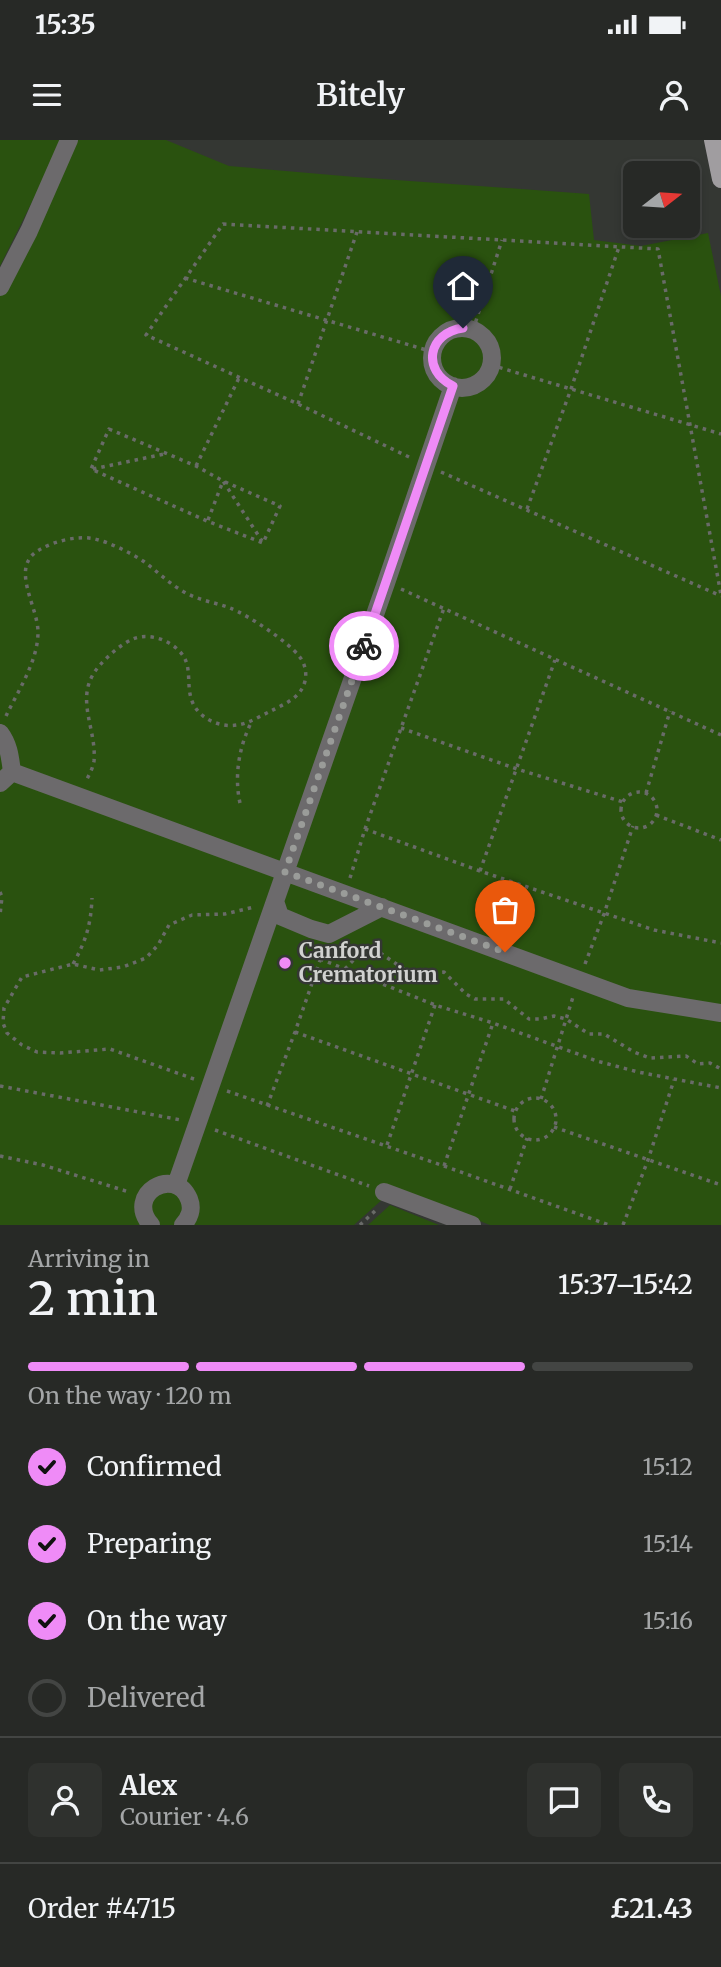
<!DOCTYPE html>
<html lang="en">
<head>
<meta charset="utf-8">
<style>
	body { margin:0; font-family:Merriweather,serif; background:#2f312e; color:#f1f3f6; height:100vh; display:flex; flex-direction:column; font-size:26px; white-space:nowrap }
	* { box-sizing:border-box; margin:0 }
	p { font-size:23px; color:#a4a6a7 }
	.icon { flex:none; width:38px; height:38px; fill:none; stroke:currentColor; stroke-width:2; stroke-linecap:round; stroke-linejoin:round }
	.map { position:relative; height:1085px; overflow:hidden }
	.details { display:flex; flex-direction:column; background:#272926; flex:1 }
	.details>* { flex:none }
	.needle { width:46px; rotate:73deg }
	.buttons { position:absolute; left:623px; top:21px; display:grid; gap:14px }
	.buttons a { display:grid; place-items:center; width:77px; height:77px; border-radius:10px; background:#272926; box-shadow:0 4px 10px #0003,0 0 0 2px #434543; font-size:35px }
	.pin { position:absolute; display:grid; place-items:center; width:60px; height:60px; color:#fff; margin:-72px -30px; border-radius:50% 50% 50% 0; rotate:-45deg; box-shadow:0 0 7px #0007 }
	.pin .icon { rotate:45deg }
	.courier { position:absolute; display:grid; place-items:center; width:70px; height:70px; margin:-35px; border:5px solid #ef8bf7; border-radius:50%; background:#fff; color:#222; box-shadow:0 2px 9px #0007 }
	.head em { font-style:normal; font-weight:600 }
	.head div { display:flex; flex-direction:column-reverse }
	.head { display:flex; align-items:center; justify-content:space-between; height:119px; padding:0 28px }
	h1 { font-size:46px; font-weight:600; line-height:52px }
	.bar { display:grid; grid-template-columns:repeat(4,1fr); gap:10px 7px; align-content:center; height:84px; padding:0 28px }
	.bar i { height:9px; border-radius:5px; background:#434543 }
	.bar .on { background:#ef8bf7 }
	.bar p { grid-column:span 4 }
	.line { display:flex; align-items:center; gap:18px; padding:0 28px; border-top:2px solid #434543 }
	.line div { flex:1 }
	.round { display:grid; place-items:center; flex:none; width:74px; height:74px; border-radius:10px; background:#2f312e }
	ol { padding:0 28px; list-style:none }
	li { display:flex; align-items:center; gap:21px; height:77px }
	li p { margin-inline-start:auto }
	li .icon { padding:7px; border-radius:50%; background:#ef8bf7; color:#111; stroke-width:4 }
	li:last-child { color:#a4a6a7 }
	li i { width:38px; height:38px; border:4px solid #434543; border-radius:50% }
	.status { display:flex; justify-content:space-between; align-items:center; height:49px; padding:0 35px; background:#272926; direction:ltr }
	.status svg { height:19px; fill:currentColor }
	header { display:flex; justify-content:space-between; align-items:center; height:91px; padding:0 28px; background:#272926; font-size:32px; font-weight:600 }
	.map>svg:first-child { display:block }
	.green { fill:#2a520f }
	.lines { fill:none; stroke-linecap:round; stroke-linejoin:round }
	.path { stroke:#696b68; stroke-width:3.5; stroke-dasharray:3.5 5; stroke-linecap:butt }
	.minor { stroke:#6c6a6c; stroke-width:18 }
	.major { stroke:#a09da0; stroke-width:18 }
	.done { stroke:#9a9c99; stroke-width:7; stroke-dasharray:0 12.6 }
	.route { stroke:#ef8bf7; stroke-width:9 }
	.poi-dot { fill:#ef8bf7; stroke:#343733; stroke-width:2.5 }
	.labels { text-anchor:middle; stroke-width:5; stroke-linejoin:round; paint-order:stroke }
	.poi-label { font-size:21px; font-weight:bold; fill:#d1d2d0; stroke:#343733; text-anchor:start }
</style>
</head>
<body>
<div class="status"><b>15:35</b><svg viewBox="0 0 49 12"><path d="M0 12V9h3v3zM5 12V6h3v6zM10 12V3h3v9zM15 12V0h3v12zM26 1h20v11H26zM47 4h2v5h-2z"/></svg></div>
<header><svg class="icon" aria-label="menu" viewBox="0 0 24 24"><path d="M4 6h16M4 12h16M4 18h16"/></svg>Bitely<svg class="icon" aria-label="person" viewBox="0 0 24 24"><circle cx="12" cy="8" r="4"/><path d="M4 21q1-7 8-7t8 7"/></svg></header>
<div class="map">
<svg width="721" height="1085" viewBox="0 0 721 1085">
	<rect width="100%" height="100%" fill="#343733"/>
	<path class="green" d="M 0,0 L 63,0 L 0,126 Z
		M 74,0 L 166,0 L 229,26 L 355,37 L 589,54 L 594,100 L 641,106 L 708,93 L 721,156 L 721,1085 L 490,1085 L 395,1048 L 354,1085 L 0,1085 L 0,156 Z
		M 390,1065 L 439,1085 L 368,1085 Z"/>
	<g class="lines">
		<path class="path" d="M 185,138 L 433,212
			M 473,190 L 502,100
			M 491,225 L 721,294
			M 298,264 L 357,92
			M 109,289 L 196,326 L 223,341 L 280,366 L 263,403 L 207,381 L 91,329 Z
			M 409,317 L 298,264 L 146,195 L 223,84 L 658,109 L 721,455
			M 196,326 L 239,238
			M 93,329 L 164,314
			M 441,332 L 721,456
			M 527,369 L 571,249 L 619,107
			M 208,380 L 223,341 L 262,401
			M 401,449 L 721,595
			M 6,576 C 18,551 38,521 38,492 C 38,466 9,427 39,410 C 54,401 78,395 95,399 C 111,403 129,412 143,421 C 156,430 167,442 181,450 C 196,460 214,462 230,468 C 248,475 287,501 299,516 C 305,523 307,533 305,541 C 301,558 284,564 271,571 C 260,576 248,584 237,585 C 218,588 196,577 191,558 C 187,545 191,529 184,517 C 174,501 150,492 133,499 C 121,504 108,516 100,525 C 72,556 97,587 94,621 C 93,628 89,635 86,641
			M 401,588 L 517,629 L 623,662
			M621 670a18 18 0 1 1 36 0a18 18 0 1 1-36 0Z
			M 646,653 L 670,571
			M 240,663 C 234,636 239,606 252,581
			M 656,675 L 721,700
			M 365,689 L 480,731 L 654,790 L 721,803
			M 480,731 L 555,520
			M 350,738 L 365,689 L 444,468
			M 0,752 L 2,757 L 0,775
			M 320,819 L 435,865 L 493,883 L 597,921 L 638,932 L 721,948
			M 73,824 C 86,801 91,784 92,758
			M 585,824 L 604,774 L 633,686
			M 345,829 L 360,813 L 379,812 L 405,830 L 416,834 L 444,832 L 466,854 L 475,859 L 504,859 L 529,879 L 540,879 L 554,876 L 566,879 L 589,894 L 604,894 L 634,912 L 650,918 L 686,916 L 698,924 L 710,923 L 721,929
			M 295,892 L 515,971
			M 194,939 L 110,909 L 60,913 L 37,912 L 22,905 L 7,893 L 3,883 L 4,868 L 22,837 L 73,824 L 99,830 L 123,827 L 146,818 L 158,805 L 169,785 L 192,775 L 225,774 L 254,767
			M 0,946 L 181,980
			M 227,951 L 444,1026 L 609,1085
			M514 979a21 21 0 1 1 42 0a21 21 0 1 1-42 0Z
			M 541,959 L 573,857
			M 267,966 L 295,892 L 324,809
			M 554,987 L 721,1045
			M 215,990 L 369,1046
			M 387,1005 L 435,865
			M 0,1016 L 43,1025 L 129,1052
			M 444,1026 L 493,883
			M 510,1049 L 527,998
			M 360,1085 L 376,1070
			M 623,1085 L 648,1020 L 674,940"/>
		<path class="minor" d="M 0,147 L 29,91 L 69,0
			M432 218a30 30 0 1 1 60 0a30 30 0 1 1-60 0Z
			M 0,593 C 9,605 10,617 12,632 L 0,643
			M 12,632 L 628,858 L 721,873
			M 275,761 L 280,776 L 311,789 L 329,794 L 382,767
			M 176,1045 L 386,443 L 453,246
			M 384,1052 L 472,1085
			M 151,1085 C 124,1054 175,1025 189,1059 C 193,1069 190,1077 183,1085"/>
		<path class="major" d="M 713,0 L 721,39"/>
	</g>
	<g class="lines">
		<path class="done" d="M 364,506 L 285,732 L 505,812"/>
		<path class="route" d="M 364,506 L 453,246 C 421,230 428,193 463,188"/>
	</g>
	<circle class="poi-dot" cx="285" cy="823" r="7"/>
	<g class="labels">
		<g class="poi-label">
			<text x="299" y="818">Canford<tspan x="299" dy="24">Crematorium</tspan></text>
		</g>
	</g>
</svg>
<div class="buttons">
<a><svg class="needle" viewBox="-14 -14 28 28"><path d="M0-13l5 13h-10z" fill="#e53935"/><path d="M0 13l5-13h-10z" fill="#a4a6a7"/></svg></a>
</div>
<div class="pin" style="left:505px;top:812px;background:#ea580c"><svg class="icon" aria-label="bag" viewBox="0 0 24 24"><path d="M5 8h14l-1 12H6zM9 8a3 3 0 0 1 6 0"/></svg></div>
<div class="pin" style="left:463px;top:188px;background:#1f2937"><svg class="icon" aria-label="home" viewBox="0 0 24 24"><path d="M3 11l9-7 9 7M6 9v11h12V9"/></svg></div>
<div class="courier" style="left:364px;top:506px"><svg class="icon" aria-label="bike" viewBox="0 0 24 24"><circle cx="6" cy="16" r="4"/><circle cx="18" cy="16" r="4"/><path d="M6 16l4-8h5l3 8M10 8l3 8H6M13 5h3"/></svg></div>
</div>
<section class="details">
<div class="head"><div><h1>2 min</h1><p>Arriving in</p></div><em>15:37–15:42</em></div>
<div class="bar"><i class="on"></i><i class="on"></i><i class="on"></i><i></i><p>On the way · 120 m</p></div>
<ol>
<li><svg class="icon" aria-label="check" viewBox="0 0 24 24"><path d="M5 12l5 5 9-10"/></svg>Confirmed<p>15:12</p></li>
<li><svg class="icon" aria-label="check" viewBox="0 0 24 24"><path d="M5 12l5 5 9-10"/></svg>Preparing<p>15:14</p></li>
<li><svg class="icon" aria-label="check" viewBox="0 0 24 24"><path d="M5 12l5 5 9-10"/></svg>On the way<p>15:16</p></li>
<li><i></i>Delivered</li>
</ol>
<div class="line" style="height:126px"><a class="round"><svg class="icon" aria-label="person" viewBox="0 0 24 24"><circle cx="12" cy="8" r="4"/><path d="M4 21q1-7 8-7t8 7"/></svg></a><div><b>Alex</b><p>Courier · 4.6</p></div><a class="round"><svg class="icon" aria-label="chat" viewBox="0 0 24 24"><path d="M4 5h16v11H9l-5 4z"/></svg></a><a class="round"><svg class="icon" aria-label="phone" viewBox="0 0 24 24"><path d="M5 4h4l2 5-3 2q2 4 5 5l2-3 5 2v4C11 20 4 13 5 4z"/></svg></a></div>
<div class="line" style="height:91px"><div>Order #4715</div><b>£21.43</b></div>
</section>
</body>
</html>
